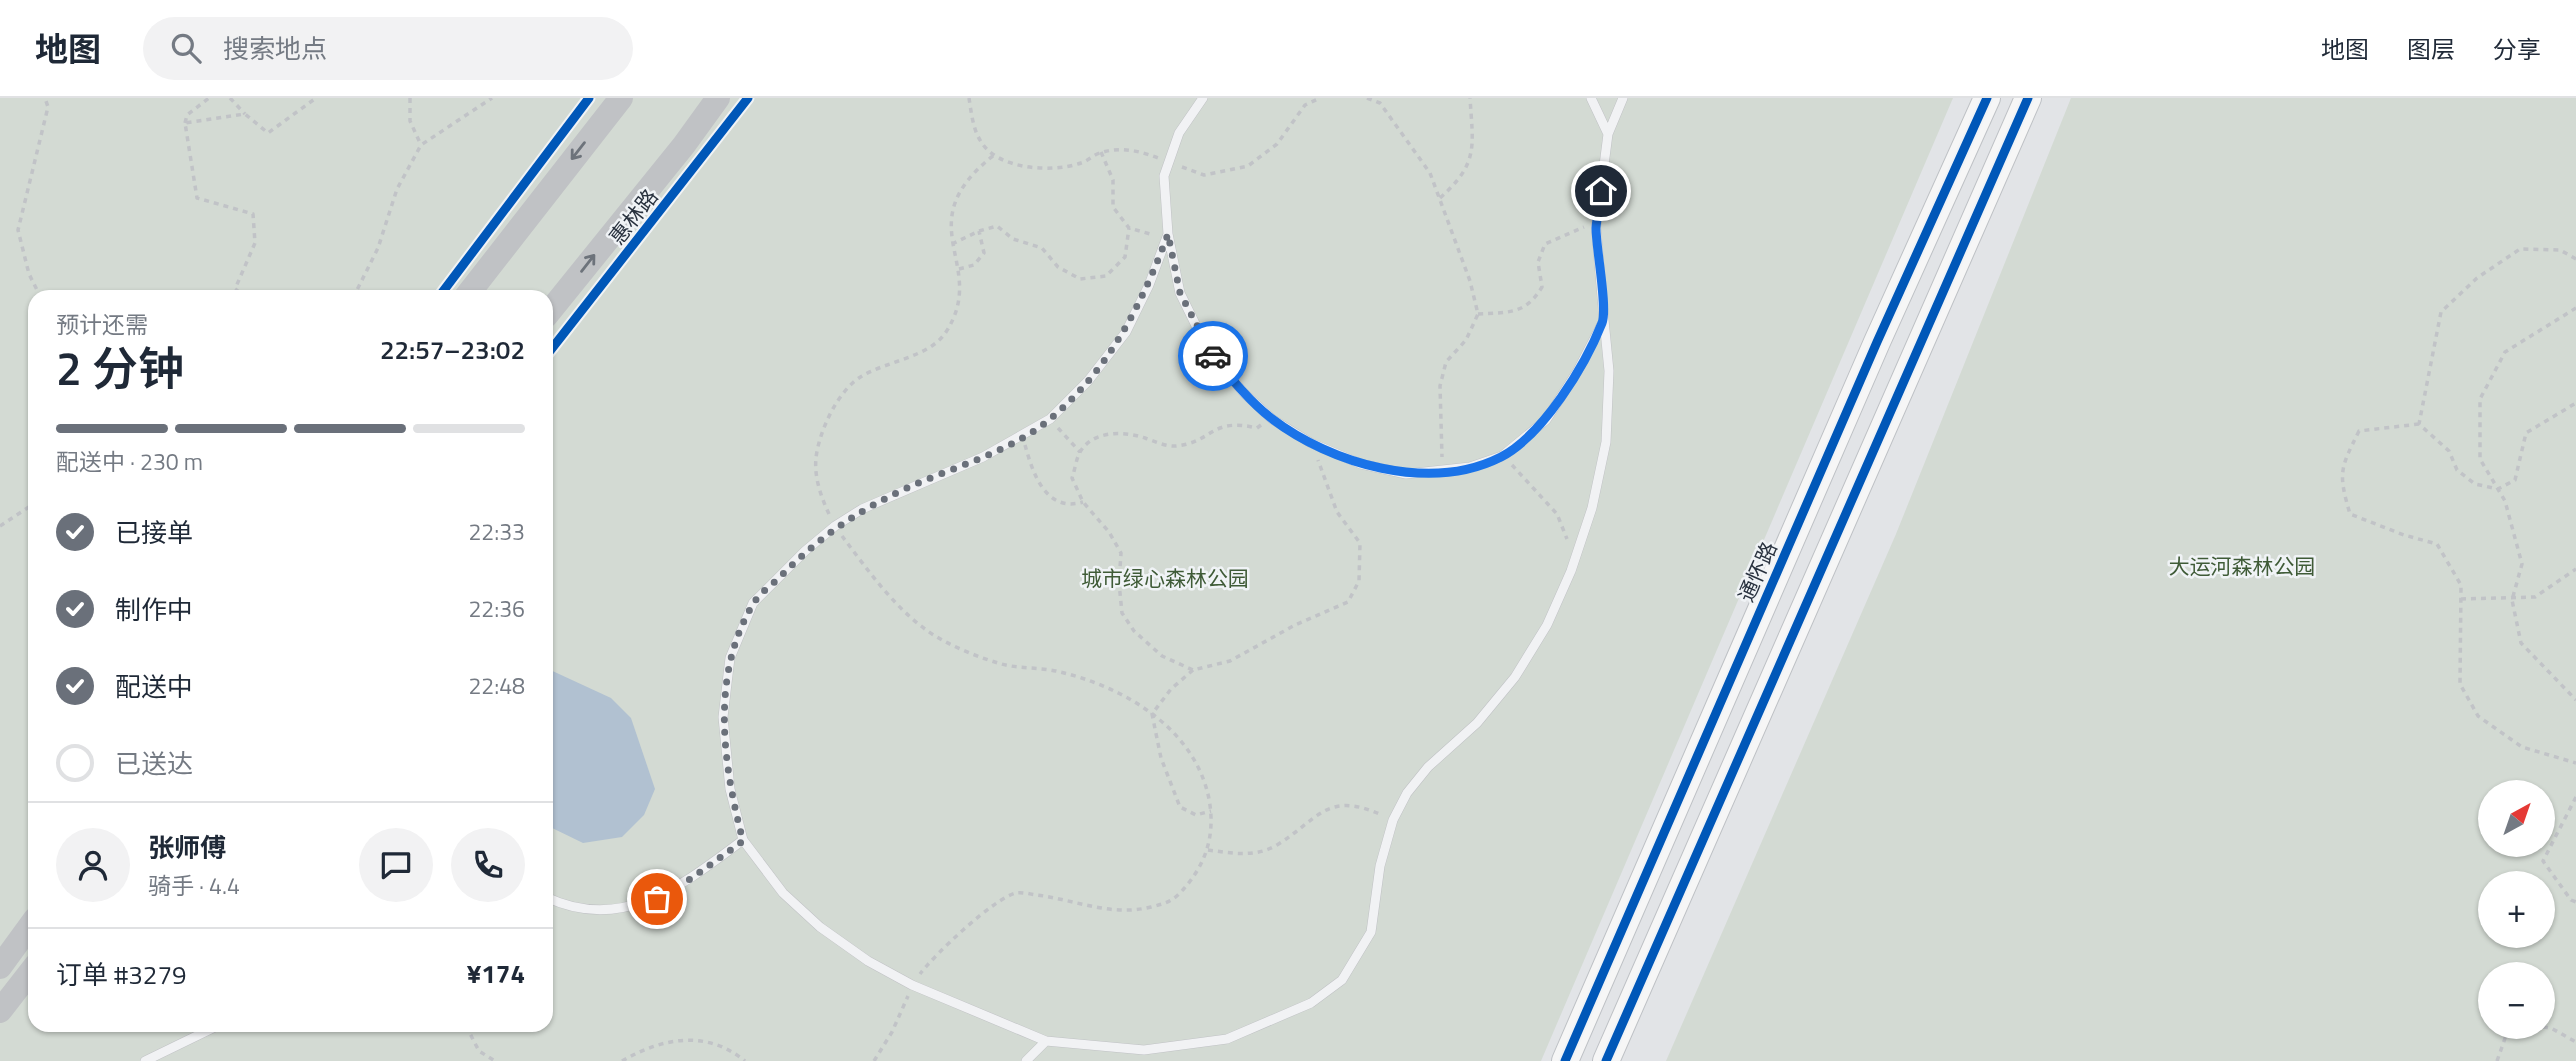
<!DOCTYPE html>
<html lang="zh">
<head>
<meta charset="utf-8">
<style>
	body { margin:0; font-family:"Titillium Web","Noto Sans SC",sans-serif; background:#f2f2f3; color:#1f2937; height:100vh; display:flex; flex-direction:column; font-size:26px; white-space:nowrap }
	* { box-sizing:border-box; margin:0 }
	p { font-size:23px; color:#747a83 }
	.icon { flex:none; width:38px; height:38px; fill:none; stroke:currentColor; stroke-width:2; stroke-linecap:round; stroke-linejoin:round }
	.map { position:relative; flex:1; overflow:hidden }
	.side { position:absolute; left:28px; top:192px; width:525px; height:742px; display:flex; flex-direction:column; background:#fff; border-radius:21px; box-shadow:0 2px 5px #0004 }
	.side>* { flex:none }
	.needle { width:46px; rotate:40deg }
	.fabs { position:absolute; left:2478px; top:682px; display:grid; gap:14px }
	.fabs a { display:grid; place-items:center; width:77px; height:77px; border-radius:50%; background:#fff; box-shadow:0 2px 5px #0004; font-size:35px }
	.pin { position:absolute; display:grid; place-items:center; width:60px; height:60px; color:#fff; margin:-30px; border:4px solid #fff; border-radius:50%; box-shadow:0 2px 7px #0007 }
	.courier { position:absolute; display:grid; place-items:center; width:70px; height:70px; margin:-35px; border:5px solid #1a73e8; border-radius:50%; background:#fff; color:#222; box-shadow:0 2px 9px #0007 }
	.overview em { font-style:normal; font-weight:600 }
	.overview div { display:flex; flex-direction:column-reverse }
	.overview { display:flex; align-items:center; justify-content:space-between; height:119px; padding:0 28px }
	h1 { font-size:46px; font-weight:600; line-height:52px }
	.bar { display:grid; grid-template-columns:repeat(4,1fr); gap:10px 7px; align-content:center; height:84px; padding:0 28px }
	.bar i { height:9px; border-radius:5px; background:#e0e1e3 }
	.bar .current { background:#6a707a }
	.bar p { grid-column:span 4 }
	.line { display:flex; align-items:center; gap:18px; padding:0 28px; border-top:2px solid #e0e1e3 }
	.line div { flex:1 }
	.round { display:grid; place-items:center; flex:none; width:74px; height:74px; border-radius:37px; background:#f2f2f3 }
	ol { padding:0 28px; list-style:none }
	li { display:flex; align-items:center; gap:21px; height:77px }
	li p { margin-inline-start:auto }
	li .icon { padding:7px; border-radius:50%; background:#6a707a; color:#fff; stroke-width:4 }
	li:last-child { color:#747a83 }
	li i { width:38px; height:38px; border:4px solid #e0e1e3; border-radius:50% }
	header { display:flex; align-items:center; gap:42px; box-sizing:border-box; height:98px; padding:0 35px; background:#fff; border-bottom:2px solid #e0e1e3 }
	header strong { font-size:33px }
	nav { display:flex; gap:38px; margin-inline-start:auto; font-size:24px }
	.search { width:490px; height:63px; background:#f2f2f3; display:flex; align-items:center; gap:18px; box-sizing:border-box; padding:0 24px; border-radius:38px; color:#747a83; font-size:26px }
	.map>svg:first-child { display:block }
	.green { fill:#d3dad3; fill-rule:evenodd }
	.water { fill:#b1c1d1 }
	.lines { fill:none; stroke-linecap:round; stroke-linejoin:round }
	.service-casing { stroke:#c0c2c5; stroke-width:10 }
	.primary-casing { stroke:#bec1c5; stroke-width:28 }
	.path { stroke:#c1c3c7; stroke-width:3.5; stroke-dasharray:5 5; stroke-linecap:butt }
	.service { stroke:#f1f2f4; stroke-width:9 }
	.secondary { stroke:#c0c2c5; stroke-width:24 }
	.primary { stroke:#f6f6f6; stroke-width:26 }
	.cycleway-casing { stroke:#f0f3f6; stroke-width:13 }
	.cycleway { stroke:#0057b8; stroke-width:9 }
	.oneway { stroke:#6d737b }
	.done { stroke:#6a707a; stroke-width:7; stroke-dasharray:0 12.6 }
	.route { stroke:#1a73e8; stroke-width:9 }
	.labels { text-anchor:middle; stroke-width:5; stroke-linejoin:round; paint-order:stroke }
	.street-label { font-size:21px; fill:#29323f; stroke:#f0f3f6 }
	.park-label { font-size:21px; fill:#3f5b37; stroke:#f0f3f6 }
</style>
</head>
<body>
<header>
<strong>地图</strong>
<div class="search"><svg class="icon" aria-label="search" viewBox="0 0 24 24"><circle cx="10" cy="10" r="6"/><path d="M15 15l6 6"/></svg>搜索地点</div>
<nav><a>地图</a><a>图层</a><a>分享</a></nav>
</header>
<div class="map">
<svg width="2576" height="963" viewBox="0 0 2576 963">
	<rect width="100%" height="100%" fill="#e2e4e7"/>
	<path class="green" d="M 0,0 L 1953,0 L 1541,963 L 0,963 ZM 35,200 L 546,200 L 546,928 L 35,928 Z
		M 2071,0 L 2576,0 L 2576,963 L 1666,963 L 1896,436 ZM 2490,695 L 2543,695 L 2543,747 L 2490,747 ZM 2490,786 L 2543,786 L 2543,838 L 2490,838 ZM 2490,877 L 2543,877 L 2543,929 L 2490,929 Z"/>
	<path class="water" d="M 546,570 L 611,600 L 631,620 L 655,691 L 644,717 L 622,739 L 583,745 L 546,727 Z"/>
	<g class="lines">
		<g class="service-casing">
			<path id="service" d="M 1203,0 L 1179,35 L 1164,78 L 1168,136 L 1180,195 L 1208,252 L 1244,295 L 1272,321 L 1311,345 L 1361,366 L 1406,376 L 1470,369 L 1502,358 L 1546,322 L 1577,274 L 1604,222 L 1596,129 L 1608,36 L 1623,0
				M 1591,0 L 1608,36
				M 1168,136 L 1149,187 L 1126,234 L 1088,283 L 1050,321 L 983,359 L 862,411 L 835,428 L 805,453 L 753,505 L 730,560 L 723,619 L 730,691 L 743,742 L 783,795 L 820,829 L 868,863 L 912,887 L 1046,943 L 1144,952 L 1227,941 L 1311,905 L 1342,882 L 1371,834 L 1380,768 L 1393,722 L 1407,695 L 1428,669 L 1477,625 L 1515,579 L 1547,527 L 1571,473 L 1592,410 L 1606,344 L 1609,273 L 1604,222
				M 546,799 C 623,836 684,786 743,742
				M 145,963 L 217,928
				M 1026,963 L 1046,943"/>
		</g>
		<g class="primary-casing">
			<path id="primary" d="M 1565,963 L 1877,244 L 1987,0
				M 1606,963 L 2028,0"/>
		</g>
		<path class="path" d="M 230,0 L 245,16
			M 410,0 L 410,23 L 421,47
			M 969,0 C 971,13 973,31 980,42 C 996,72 1052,75 1081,65 C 1088,63 1093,57 1100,55 C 1120,48 1140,53 1158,60
			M 1367,0 L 1380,5 L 1430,75 L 1470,183 L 1478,216 L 1466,242 L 1446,264 L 1440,288 L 1442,359
			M 185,25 L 187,17 L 209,0
			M 1101,54 L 1113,82 L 1113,109 L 1129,130 L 1154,137
			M 1182,69 L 1204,77 L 1248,68 L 1277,46 L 1305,7 L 1320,0
			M 1440,100 C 1479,65 1473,49 1470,0
			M 952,146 L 979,133 L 997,128 L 1013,141 L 1042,150 L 1058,169 L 1080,181 L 1106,178 L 1125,159 L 1129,130
			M 2576,161 L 2560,152 L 2520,151 L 2477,180 L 2441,214 L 2419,326 L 2449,353 L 2457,372 L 2475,386 L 2498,391 L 2515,382 L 2526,335 L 2576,305
			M 959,171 L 974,167 L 984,155 L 979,133
			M 41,200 L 29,176 L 18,132 L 48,9 L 45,0
			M 247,200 L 235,191 L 255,145 L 253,116 L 197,100 L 185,25 L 245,16 L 268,35 L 316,0
			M 353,200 L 378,150 L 397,91 L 421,47 L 492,0
			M 2576,210 L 2505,254 L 2480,301 L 2480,361 L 2505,403 L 2522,466 L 2512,502 L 2521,545 L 2576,602
			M 1478,216 C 1509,214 1525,217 1542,189 L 1538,164 L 1545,146 L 1584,129
			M 2419,326 L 2359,333 C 2340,371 2338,375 2350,416 L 2404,437 L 2437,446 L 2461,487 L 2460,586 L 2478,618 L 2522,649 L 2576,665
			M 1261,327 L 1257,330 C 1210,319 1214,344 1176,348 C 1166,349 1154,343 1145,340 C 1124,333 1093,332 1080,354 C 1076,361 1075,372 1072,380 L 1083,404 L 1109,434 L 1121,455 L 1119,485 L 1122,515 L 1134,533 L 1162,558 L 1193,572 L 1230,563 L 1295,527 L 1348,504 L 1359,483 L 1360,445 L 1337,414 L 1318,362
			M 1058,330 L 1080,354
			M 1025,347 C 1033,376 1046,415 1083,404
			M 1512,367 L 1557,416 L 1567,441
			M 829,416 C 821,399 814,379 816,360 C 819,333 838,292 862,278 C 887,263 930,259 946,234 C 990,166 905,127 994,57
			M 0,428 L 35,405
			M 842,438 C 870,475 902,521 944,543 C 961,552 981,560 998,565 C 1017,571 1037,569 1056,573 C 1123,588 1195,630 1209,701 C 1216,739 1205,769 1179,796 C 1170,805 1162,806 1151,809 C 1111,819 1076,802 1037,797 C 1030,796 1022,794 1016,795 C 994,800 934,857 920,876
			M 2461,501 L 2535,499 L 2576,471
			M 1193,572 L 1171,591 L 1152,616 L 1161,660 L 1180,709 L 1196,717 L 1211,713
			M 2576,699 L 2543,763 L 2571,802 L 2576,804
			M 1208,752 C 1231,755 1255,760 1277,747 C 1318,722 1326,692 1382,717
			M 466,928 L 479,953 L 495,963
			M 2543,929 L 2551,930 L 2576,944
			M 622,963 C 662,940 706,931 745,963
			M 874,963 L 892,934 L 908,898
			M 2497,963 L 2509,929"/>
		<use href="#service" class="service"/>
		<path class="secondary" d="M 465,200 L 621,0
			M 546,218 L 684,47 L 718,0
			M 0,869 L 35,821
			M 0,913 L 35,868"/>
		<use href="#primary" class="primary"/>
		<g class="cycleway-casing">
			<path id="cycleway" d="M 438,200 L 589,0
				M 546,258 L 748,0
				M 1565,963 L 1877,244 L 1987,0
				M 1606,963 L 2028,0"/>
		</g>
		<use href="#cycleway" class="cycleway"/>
	</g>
	<defs><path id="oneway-shaft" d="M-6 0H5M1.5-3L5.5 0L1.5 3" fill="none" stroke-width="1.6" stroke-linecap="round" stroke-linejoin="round" transform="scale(1.75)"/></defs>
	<g class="oneway">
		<use href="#oneway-shaft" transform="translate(578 53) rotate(128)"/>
		<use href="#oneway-shaft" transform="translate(588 165) rotate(-52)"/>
	</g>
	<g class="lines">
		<path class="done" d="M 657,801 L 692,780 L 743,743 C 723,666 710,578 753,506 C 759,496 770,488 779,480 C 818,440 857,413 907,390 C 955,368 1009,355 1050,321 C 1109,272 1142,206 1168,136 L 1180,195 L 1213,258"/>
		<path class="route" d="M 1213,258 C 1231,280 1249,303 1271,320 C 1331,366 1430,395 1501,359 C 1543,337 1585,268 1602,225 C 1608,210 1596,151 1596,130 C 1597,118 1600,105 1601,93"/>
	</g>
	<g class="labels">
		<g class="street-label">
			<text transform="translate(634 119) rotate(-52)" y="7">惠林路</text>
			<text transform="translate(1758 474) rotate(-66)" y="7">通怀路</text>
		</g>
		<g class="park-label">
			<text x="2242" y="476">大运河森林公园</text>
			<text x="1165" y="488">城市绿心森林公园</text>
		</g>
	</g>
</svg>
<div class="fabs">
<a><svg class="needle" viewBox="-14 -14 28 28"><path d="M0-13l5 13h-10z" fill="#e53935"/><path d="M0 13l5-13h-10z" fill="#747a83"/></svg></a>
<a>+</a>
<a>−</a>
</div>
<div class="pin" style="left:657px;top:801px;background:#ea580c"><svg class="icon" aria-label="bag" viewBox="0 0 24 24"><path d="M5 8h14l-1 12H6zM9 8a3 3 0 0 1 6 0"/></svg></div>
<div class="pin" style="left:1601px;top:93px;background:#1f2937"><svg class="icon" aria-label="home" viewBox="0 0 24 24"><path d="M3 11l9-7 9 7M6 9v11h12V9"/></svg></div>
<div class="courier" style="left:1213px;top:258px"><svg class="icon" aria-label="car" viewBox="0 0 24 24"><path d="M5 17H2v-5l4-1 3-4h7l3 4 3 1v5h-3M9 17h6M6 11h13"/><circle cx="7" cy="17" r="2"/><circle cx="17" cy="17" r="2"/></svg></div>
<section class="side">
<div class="overview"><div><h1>2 分钟</h1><p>预计还需</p></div><em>22:57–23:02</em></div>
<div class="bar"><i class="current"></i><i class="current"></i><i class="current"></i><i></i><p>配送中 · 230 m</p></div>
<ol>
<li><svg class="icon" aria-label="check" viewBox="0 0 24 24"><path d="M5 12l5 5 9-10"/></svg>已接单<p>22:33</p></li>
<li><svg class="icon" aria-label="check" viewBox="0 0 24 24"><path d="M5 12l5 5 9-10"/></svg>制作中<p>22:36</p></li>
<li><svg class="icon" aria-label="check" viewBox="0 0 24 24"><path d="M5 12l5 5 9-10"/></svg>配送中<p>22:48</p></li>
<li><i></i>已送达</li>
</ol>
<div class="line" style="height:126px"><a class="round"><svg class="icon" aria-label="person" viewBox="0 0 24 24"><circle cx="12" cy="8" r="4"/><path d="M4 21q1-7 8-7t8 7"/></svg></a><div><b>张师傅</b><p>骑手 · 4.4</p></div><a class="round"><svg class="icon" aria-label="chat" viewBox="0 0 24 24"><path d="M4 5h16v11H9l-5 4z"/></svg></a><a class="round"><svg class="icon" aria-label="phone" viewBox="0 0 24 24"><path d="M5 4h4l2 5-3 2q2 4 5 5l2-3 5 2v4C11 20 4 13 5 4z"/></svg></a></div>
<div class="line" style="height:91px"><div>订单 #3279</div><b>¥174</b></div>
</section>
</div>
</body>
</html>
